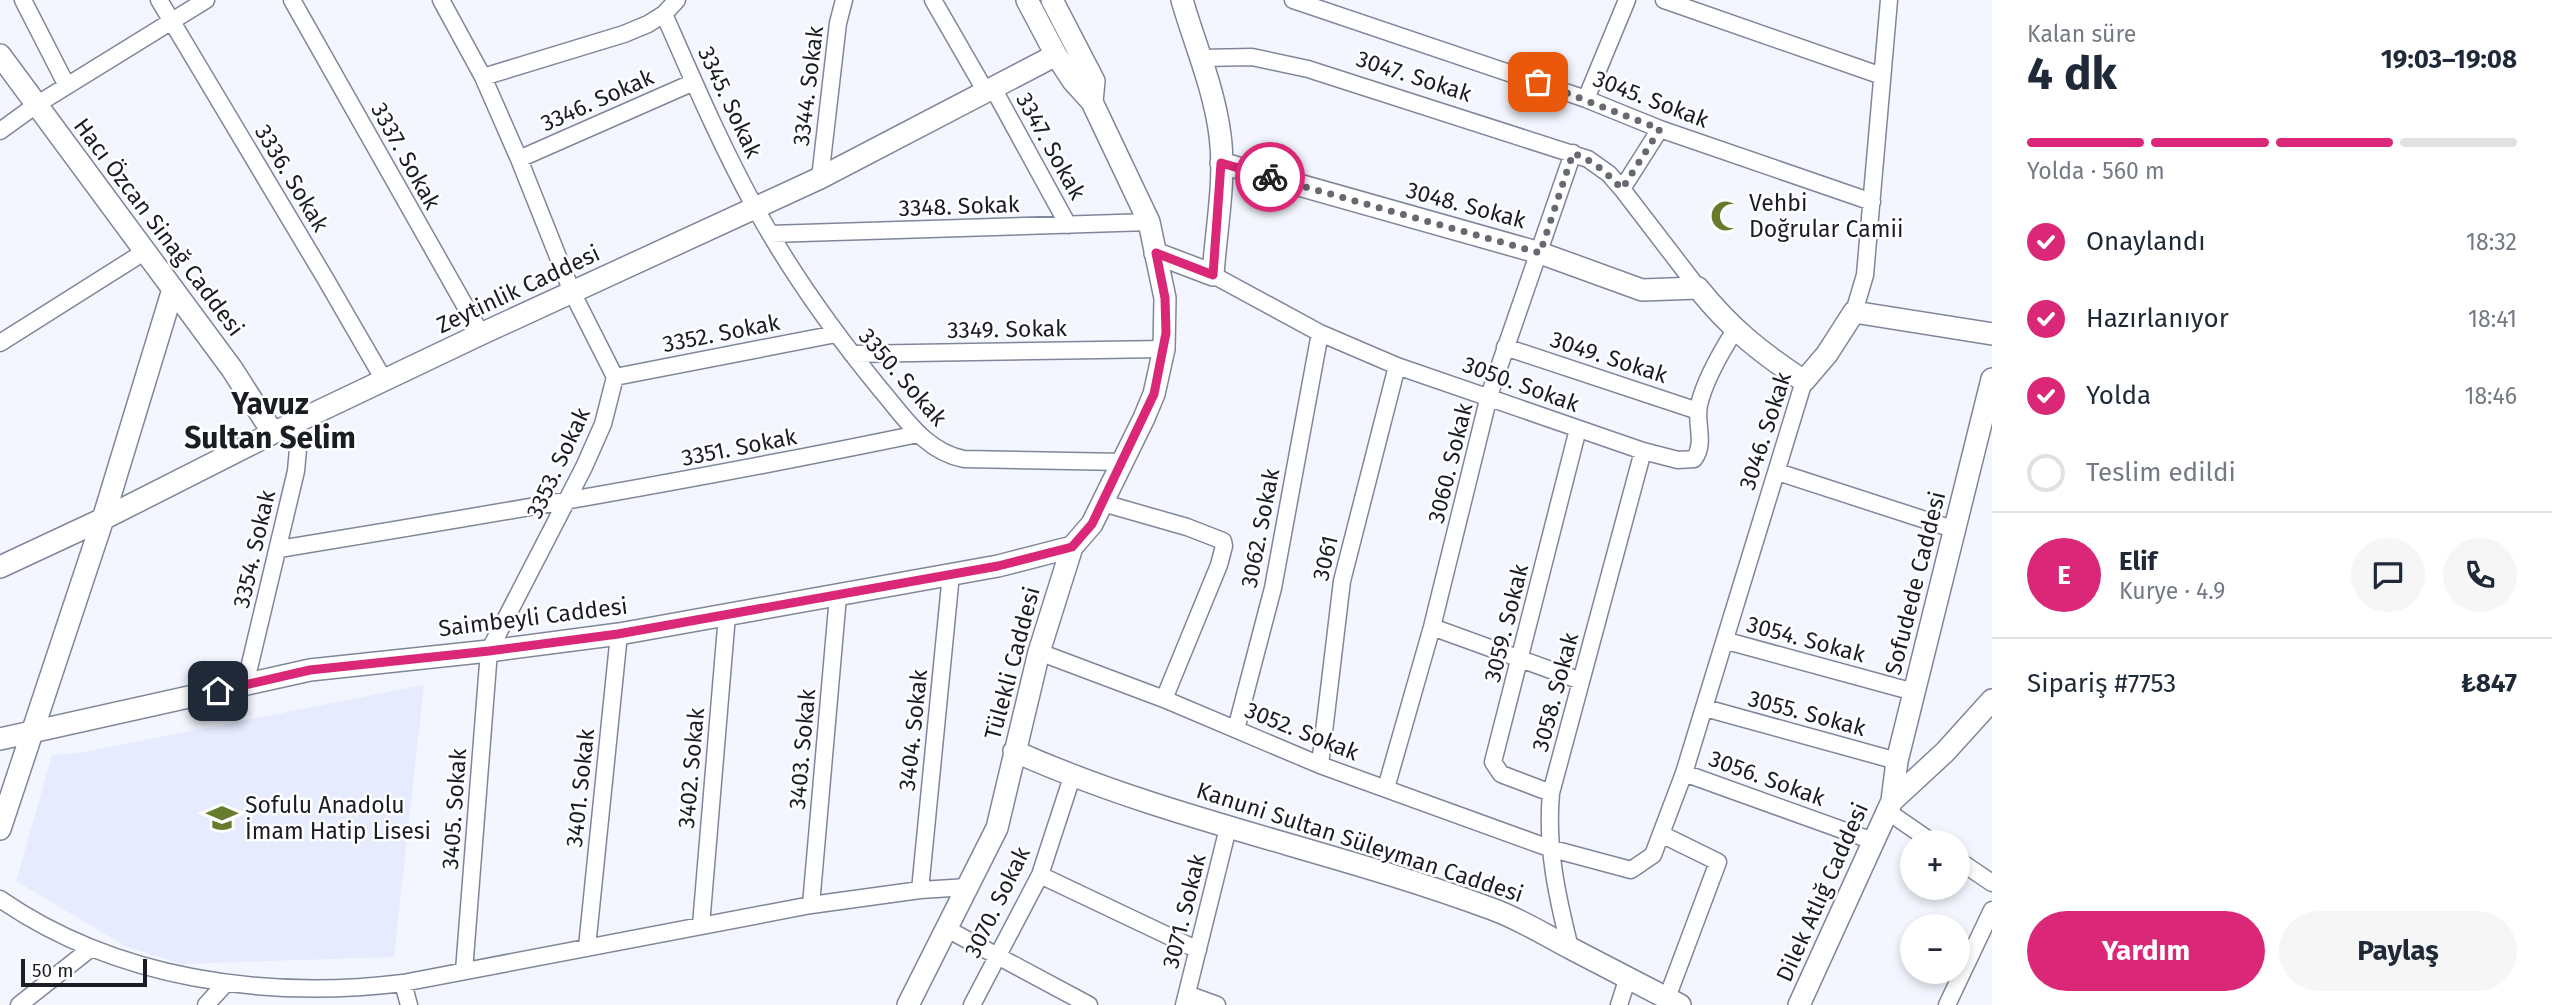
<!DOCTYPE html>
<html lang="tr">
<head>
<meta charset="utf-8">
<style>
	body { margin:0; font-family:"Fira Sans",sans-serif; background:#f6f6f7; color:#1f2937; height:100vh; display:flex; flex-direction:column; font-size:26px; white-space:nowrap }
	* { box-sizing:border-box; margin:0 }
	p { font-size:23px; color:#747a83 }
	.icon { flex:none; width:38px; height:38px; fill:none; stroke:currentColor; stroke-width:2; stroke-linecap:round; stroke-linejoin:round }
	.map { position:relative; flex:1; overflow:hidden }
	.panel { display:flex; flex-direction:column; background:#fff; width:560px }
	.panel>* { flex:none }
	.tools { position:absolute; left:1900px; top:830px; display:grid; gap:14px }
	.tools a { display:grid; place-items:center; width:70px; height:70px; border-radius:50%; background:#fff; box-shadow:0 4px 10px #0003; font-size:35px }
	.scale { position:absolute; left:21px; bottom:18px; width:126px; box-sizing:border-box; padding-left:7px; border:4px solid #1b1d25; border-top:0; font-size:19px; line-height:24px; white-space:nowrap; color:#1b1d25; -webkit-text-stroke:5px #fff; paint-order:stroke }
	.pin { position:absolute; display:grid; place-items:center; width:60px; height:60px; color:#fff; margin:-30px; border-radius:14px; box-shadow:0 4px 10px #0006 }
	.courier { position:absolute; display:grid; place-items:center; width:70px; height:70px; margin:-35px; border:5px solid #db2777; border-radius:50%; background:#fff; color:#222; box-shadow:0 2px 9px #0007 }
	.head em { font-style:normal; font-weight:700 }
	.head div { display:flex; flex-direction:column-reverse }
	.head { display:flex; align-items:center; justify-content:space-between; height:119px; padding:0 35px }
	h1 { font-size:46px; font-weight:700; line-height:52px }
	.bar { display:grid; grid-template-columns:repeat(4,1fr); gap:10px 7px; align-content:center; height:84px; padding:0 35px }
	.bar i { height:9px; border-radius:5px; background:#e0e1e3 }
	.bar .selected { background:#db2777 }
	.bar p { grid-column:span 4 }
	.line { display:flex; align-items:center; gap:18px; padding:0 35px; border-top:2px solid #e0e1e3 }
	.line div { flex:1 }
	.round { display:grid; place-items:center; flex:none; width:74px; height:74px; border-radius:37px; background:#f6f6f7 }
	ol { padding:0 35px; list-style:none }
	li { display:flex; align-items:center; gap:21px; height:77px }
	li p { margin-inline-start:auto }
	li .icon { padding:7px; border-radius:50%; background:#db2777; color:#fff; stroke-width:4 }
	li:last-child { color:#747a83 }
	li i { width:38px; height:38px; border:4px solid #e0e1e3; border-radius:50% }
	.cta { display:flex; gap:14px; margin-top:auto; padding:14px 35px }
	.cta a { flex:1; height:80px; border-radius:42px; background:#db2777; color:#fff; font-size:28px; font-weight:700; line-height:80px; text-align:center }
	.cta a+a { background:#f6f6f7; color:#1f2937 }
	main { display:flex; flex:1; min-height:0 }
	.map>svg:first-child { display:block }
	.built { fill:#e6ebfd }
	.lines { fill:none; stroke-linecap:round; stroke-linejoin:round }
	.street-casing { stroke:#808699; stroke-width:19 }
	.secondary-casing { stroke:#808699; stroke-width:24 }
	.street { stroke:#fff; stroke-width:16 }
	.secondary { stroke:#fff; stroke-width:21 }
	.done { stroke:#676971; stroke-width:7; stroke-dasharray:0 12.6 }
	.route { stroke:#db2777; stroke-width:9 }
	.labels { text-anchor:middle; stroke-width:5; stroke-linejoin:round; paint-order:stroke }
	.street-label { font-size:23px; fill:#1b1d25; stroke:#fff }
	.poi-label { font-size:23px; fill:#1b1d25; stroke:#fff; text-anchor:start }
	.district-label { font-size:30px; font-weight:bold; fill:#1b1d25; stroke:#fff }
</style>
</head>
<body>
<main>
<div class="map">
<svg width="1992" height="1005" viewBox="0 0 1992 1005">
	<rect width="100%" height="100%" fill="#f3f6fe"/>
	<path class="built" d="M 424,685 L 394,957 L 181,964 L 125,946 L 16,881 L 52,755 L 78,753 Z"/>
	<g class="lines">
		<g class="street-casing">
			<path id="street" d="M 23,0 L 67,86
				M 159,0 L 325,278 L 384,380
				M 292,0 L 481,334
				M 441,0 L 483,77 L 519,159 L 572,292 L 615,377 L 603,424 L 584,467 L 489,651 L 464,971
				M 933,0 L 986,92
				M 1293,0 L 1586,99 L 1660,129 L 1872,202
				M 1664,0 L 1882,76
				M 664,14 C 693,80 722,148 757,211 C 792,274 835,334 881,390 C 905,418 926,452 964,459 L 1123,462
				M 1203,58 L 1252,57 L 1308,69 L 1588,159 L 1609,174 L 1622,189 L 1698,288
				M 483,77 L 624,34 L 648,24 L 664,14 L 677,0
				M 993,88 L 1068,225
				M 1586,99 L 1627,0
				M 0,131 L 36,105 L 206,0
				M 519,159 L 694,82
				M 820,178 L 838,23 L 844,0
				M 1622,189 L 1660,129
				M 770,234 L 1149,222
				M 1213,275 L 1320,333 L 1397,366 L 1643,451 L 1678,460 L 1694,459 C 1706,443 1695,423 1699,405 C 1705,379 1721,352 1735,330
				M 1854,312 L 1865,275 L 1889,0
				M 0,343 L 144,252
				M 1505,347 L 1698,411
				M 852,354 L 1164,349
				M 615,377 L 836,334
				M 1778,472 L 1956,530
				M 1103,503 L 1187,527 L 1223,541 L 1224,546 L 1219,565 L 1164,699
				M 279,549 C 493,514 706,478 918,434
				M 1432,627 L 1581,681
				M 1727,641 L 1914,692
				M 1039,652 L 1164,699 L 1320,765 L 1549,848 L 1631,870 L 1653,855 L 1684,773 L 1804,381
				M 245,685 L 296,471 L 298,449 L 293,424
				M 1705,708 L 1897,761
				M 1236,729 L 1273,588 L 1320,333
				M 1320,765 L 1342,581 L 1397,366
				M 1684,773 L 1873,841
				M 1386,788 L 1432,627 L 1489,396 L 1573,153
				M 1551,793 L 1501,774 L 1493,762 L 1578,429
				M 1887,811 L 1932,842
				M 1661,834 L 1718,862 L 1667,998
				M 1958,860 L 1992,883
				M 1040,875 L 1198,950
				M 920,890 L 951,574
				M 0,899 C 116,979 265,1000 403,983 L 811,905 L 920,890 L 968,887
				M 811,905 L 838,596
				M 701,925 L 727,615
				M 947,929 L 1089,1005
				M 587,947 L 619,634
				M 1570,948 C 1557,896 1546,847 1551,793 L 1643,451
				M 403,983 L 409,1005
				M 1187,994 L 1217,1005
				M 19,1005 L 90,949
				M 206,1005 L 226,983
				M 972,1005 L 1040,875 L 1072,777
				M 1184,1005 L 1228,828
				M 1619,1005 L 1628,977
				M 1947,1005 L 1992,910"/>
		</g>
		<g class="secondary-casing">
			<path id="secondary" d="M 1052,0 L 1094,81 L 1092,102
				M 0,55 L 232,369 L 273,433
				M 1221,163 L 1540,253 L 1642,290 L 1698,288 C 1730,328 1761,353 1804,381 L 1827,354 L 1854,312 L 1992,334
				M 1155,253 L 1213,275 C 1216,229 1226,180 1220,135 C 1214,88 1195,45 1182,0
				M 0,567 L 103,519 L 273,433 L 481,334 L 820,178 L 1056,55
				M 0,739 L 310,670 L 489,651 L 619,634 L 998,566 L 1072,547
				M 1014,751 C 1168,820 1334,850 1492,909 C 1520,919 1545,935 1572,949 C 1608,968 1644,986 1680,1005
				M 1892,801 L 1945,752 L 1992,700
				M 0,829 L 103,519 L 173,289
				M 908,1005 L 997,828 L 1039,652 L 1072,547 L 1092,524 L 1144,418 L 1154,394 L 1164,349 L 1165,298 L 1149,222 L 1092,102 L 1073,81 L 1056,55 L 1027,0
				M 1799,1005 L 1892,801 L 1897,761 L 1992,379"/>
		</g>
		<use href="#street" class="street"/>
		<use href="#secondary" class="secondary"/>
	</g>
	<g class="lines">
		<path class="done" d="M 1270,177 L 1540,253 L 1573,153 C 1594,161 1607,173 1622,189 L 1660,129 L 1538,82"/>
		<path class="route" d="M 218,691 L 310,670 L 489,651 L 618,634 L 998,566 L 1072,547 L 1092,524 L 1154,394 L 1166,333 L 1165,298 L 1156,253 L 1213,275 L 1221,163 L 1270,177"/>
	</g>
	<defs>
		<g id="mosque-bare" transform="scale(2.415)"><path d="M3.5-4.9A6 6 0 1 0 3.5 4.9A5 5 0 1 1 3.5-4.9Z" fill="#677b2c" stroke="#fff" stroke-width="2.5" paint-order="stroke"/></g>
		<g id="school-bare" transform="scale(2.415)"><path d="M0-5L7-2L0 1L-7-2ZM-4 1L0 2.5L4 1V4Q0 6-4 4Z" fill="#677b2c" stroke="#fff" stroke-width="2.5" paint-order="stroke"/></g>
	</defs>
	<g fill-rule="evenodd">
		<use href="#mosque-bare" x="1726" y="216"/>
		<use href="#school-bare" x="222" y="818"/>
	</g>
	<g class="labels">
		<g class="street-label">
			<text transform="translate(1414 76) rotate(18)" y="8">3047. Sokak</text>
			<text transform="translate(808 86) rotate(-83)" y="8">3344. Sokak</text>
			<text transform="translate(1651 99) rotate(21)" y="8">3045. Sokak</text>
			<text transform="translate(597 100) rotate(-24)" y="8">3346. Sokak</text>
			<text transform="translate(730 102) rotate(65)" y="8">3345. Sokak</text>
			<text transform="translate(1051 146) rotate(61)" y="8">3347. Sokak</text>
			<text transform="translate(406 156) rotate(61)" y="8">3337. Sokak</text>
			<text transform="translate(292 178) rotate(59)" y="8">3336. Sokak</text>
			<text transform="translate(1466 205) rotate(15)" y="8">3048. Sokak</text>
			<text transform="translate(959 206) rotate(-2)" y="8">3348. Sokak</text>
			<text transform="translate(159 227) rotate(53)" y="8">Hacı Özcan Sinağ Caddesi</text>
			<text transform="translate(518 289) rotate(-25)" y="8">Zeytinlik Caddesi</text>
			<text transform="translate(1007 329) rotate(-1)" y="8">3349. Sokak</text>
			<text transform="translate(721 333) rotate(-11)" y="8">3352. Sokak</text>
			<text transform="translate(1609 357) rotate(18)" y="8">3049. Sokak</text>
			<text transform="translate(903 377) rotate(49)" y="8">3350. Sokak</text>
			<text transform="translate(1521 384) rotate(20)" y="8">3050. Sokak</text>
			<text transform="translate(1765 431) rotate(-72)" y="8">3046. Sokak</text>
			<text transform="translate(739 447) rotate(-11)" y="8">3351. Sokak</text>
			<text transform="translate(558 463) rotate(-65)" y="8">3353. Sokak</text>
			<text transform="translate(1450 463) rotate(-76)" y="8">3060. Sokak</text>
			<text transform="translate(1260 528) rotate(-79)" y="8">3062. Sokak</text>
			<text transform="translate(254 549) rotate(-77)" y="8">3354. Sokak</text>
			<text transform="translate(1325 558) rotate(-77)" y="8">3061</text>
			<text transform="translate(1915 583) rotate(-76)" y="8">Sofudede Caddesi</text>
			<text transform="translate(533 617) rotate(-7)" y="8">Saimbeyli Caddesi</text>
			<text transform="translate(1506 623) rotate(-76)" y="8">3059. Sokak</text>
			<text transform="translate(1806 639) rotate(15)" y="8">3054. Sokak</text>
			<text transform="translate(1012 663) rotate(-75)" y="8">Tülekli Caddesi</text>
			<text transform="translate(1555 692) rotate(-75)" y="8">3058. Sokak</text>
			<text transform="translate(1807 713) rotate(15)" y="8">3055. Sokak</text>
			<text transform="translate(913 730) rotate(-84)" y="8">3404. Sokak</text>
			<text transform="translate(1302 731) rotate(22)" y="8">3052. Sokak</text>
			<text transform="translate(802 749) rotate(-85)" y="8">3403. Sokak</text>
			<text transform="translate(691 768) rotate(-85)" y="8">3402. Sokak</text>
			<text transform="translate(1767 778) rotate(20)" y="8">3056. Sokak</text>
			<text transform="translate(580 788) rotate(-84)" y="8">3401. Sokak</text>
			<text transform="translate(454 809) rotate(-86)" y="8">3405. Sokak</text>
			<text transform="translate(1360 842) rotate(18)" y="8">Kanuni Sultan Süleyman Caddesi</text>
			<text transform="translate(1822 892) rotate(-66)" y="8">Dilek Atlığ Caddesi</text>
			<text transform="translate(997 902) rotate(-64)" y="8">3070. Sokak</text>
			<text transform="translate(1184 911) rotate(-76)" y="8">3071. Sokak</text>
		</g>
		<g class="poi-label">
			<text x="1749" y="211">Vehbi<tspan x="1749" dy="26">Doğrular Camii</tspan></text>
			<text x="245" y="813">Sofulu Anadolu<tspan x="245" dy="26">İmam Hatip Lisesi</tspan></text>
		</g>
		<g class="district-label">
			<text x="270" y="414">Yavuz<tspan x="270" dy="34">Sultan Selim</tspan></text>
		</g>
	</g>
</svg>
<div class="tools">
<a>+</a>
<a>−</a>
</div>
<div class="scale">50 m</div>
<div class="pin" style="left:1538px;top:82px;background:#ea580c"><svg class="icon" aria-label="bag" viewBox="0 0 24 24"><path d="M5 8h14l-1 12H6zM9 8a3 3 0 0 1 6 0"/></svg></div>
<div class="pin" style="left:218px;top:691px;background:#1f2937"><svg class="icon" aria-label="home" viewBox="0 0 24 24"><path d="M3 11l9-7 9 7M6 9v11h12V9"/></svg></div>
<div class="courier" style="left:1270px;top:177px"><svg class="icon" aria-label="bike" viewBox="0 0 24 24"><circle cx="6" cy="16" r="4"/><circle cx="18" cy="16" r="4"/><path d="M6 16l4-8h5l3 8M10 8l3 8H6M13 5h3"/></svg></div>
</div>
<section class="panel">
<div class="head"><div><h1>4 dk</h1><p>Kalan süre</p></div><em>19:03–19:08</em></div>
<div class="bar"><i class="selected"></i><i class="selected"></i><i class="selected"></i><i></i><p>Yolda · 560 m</p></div>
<ol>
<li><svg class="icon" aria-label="check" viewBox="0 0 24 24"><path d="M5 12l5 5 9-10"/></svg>Onaylandı<p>18:32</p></li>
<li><svg class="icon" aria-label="check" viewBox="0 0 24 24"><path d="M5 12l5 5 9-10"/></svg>Hazırlanıyor<p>18:41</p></li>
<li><svg class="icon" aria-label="check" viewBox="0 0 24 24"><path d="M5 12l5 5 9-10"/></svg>Yolda<p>18:46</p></li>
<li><i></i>Teslim edildi</li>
</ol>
<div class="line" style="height:126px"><b class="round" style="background:#db2777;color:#fff">E</b><div><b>Elif</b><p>Kurye · 4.9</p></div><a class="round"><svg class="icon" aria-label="chat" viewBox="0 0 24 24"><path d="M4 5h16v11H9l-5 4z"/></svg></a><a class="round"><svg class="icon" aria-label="phone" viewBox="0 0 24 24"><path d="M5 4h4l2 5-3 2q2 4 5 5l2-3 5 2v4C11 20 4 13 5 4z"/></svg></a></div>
<div class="line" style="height:91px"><div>Sipariş #7753</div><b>₺847</b></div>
<div class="cta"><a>Yardım</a><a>Paylaş</a></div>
</section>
</main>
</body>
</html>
